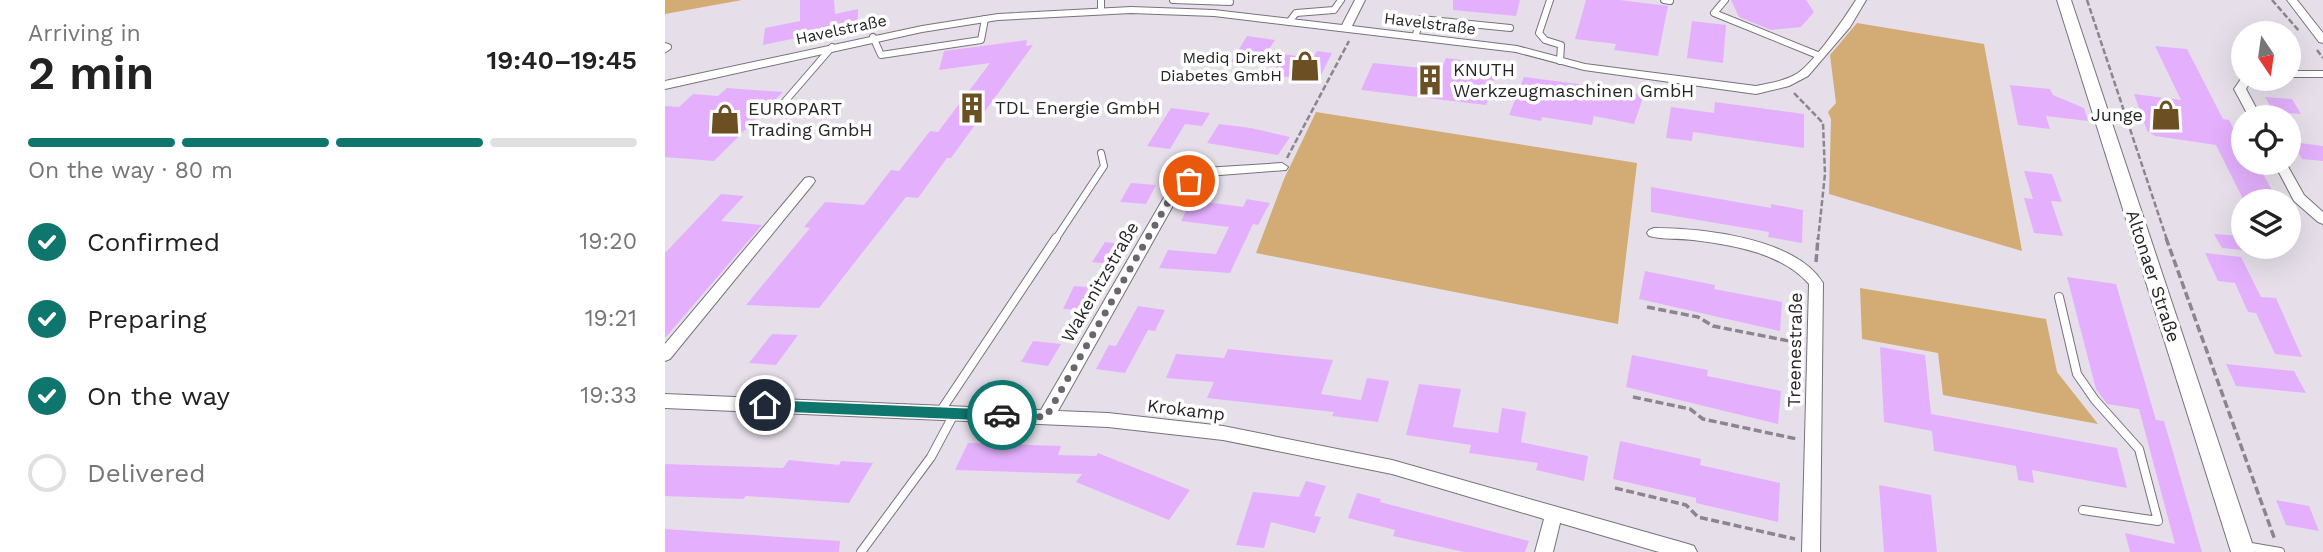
<!DOCTYPE html>
<html lang="en">
<head>
<meta charset="utf-8">
<style>
	body { margin:0; font-family:"Work Sans",sans-serif; background:#f6f6f6; color:#222; height:100vh; display:flex; flex-direction:column; font-size:26px; white-space:nowrap }
	* { box-sizing:border-box; margin:0 }
	p { font-size:23px; color:#767676 }
	.icon { flex:none; width:38px; height:38px; fill:none; stroke:currentColor; stroke-width:2; stroke-linecap:round; stroke-linejoin:round }
	.map { position:relative; flex:1; overflow:hidden }
	.details { display:flex; flex-direction:column; background:#fff; width:665px }
	.details>* { flex:none }
	.needle { width:46px; rotate:167deg }
	.tools { position:absolute; left:1566px; top:21px; display:grid; gap:14px }
	.tools a { display:grid; place-items:center; width:70px; height:70px; border-radius:50%; background:#fff; box-shadow:0 7px 28px #0002; font-size:35px }
	.pin { position:absolute; display:grid; place-items:center; width:60px; height:60px; color:#fff; margin:-30px; border:4px solid #fff; border-radius:50%; box-shadow:0 2px 7px #0007 }
	.courier { position:absolute; display:grid; place-items:center; width:70px; height:70px; margin:-35px; border:5px solid #0f766e; border-radius:50%; background:#fff; color:#222; box-shadow:0 2px 9px #0007 }
	.headline em { font-style:normal; font-weight:600 }
	.headline div { display:flex; flex-direction:column-reverse }
	.headline { display:flex; align-items:center; justify-content:space-between; height:119px; padding:0 28px }
	h1 { font-size:46px; font-weight:600; line-height:52px }
	.bar { display:grid; grid-template-columns:repeat(4,1fr); gap:10px 7px; align-content:center; height:84px; padding:0 28px }
	.bar i { height:9px; border-radius:5px; background:#e0e0e0 }
	.bar .on { background:#0f766e }
	.bar p { grid-column:span 4 }
	ol { padding:0 28px; list-style:none }
	li { display:flex; align-items:center; gap:21px; height:77px }
	li p { margin-inline-start:auto }
	li .icon { padding:7px; border-radius:50%; background:#0f766e; color:#fff; stroke-width:4 }
	li:last-child { color:#767676 }
	li i { width:38px; height:38px; border:4px solid #e0e0e0; border-radius:50% }
	main { display:flex; flex:1; min-height:0 }
	.map>svg:first-child { display:block }
	.green { fill:#d2ac74 }
	.building { fill:#e4b0fd }
	.lines { fill:none; stroke-linecap:round; stroke-linejoin:round }
	.lane-far1-casing { stroke:#78727b; stroke-width:8 }
	.lane-casing { stroke:#78727b; stroke-width:10 }
	.street-casing { stroke:#78727b; stroke-width:2 }
	.secondary-casing { stroke:#78727b; stroke-width:2 }
	.path-far1 { stroke:#8b868e; stroke-width:2.5; stroke-dasharray:6 2.5; stroke-linecap:butt }
	.path { stroke:#8b868e; stroke-width:3.5; stroke-dasharray:8 3.5; stroke-linecap:butt }
	.lane-far1 { stroke:#fff; stroke-width:6 }
	.lane { stroke:#fff; stroke-width:8 }
	.street { fill:#fff; fill-rule:evenodd }
	.secondary { fill:#fff; fill-rule:evenodd }
	.route { fill:#0f766e }
	.done { stroke:#6a666d; stroke-width:7; stroke-dasharray:0 12.6 }
	.labels { text-anchor:middle; stroke-width:7; stroke-linejoin:round; paint-order:stroke }
	.far-street-label { font-size:16px; fill:#282529; stroke:#fff }
	.far-poi-label { font-size:16px; fill:#282529; stroke:#fff; text-anchor:end }
	.poi-label { font-size:18px; fill:#282529; stroke:#fff; text-anchor:start }
	.street-label { font-size:18px; fill:#282529; stroke:#fff }
</style>
</head>
<body>
<main>
<section class="details">
<div class="headline"><div><h1>2 min</h1><p>Arriving in</p></div><em>19:40–19:45</em></div>
<div class="bar"><i class="on"></i><i class="on"></i><i class="on"></i><i></i><p>On the way · 80 m</p></div>
<ol>
<li><svg class="icon" aria-label="check" viewBox="0 0 24 24"><path d="M5 12l5 5 9-10"/></svg>Confirmed<p>19:20</p></li>
<li><svg class="icon" aria-label="check" viewBox="0 0 24 24"><path d="M5 12l5 5 9-10"/></svg>Preparing<p>19:21</p></li>
<li><svg class="icon" aria-label="check" viewBox="0 0 24 24"><path d="M5 12l5 5 9-10"/></svg>On the way<p>19:33</p></li>
<li><i></i>Delivered</li>
</ol>
</section>
<div class="map">
<svg width="1658" height="552" viewBox="0 0 1658 552">
	<rect width="100%" height="100%" fill="#e6dfea"/>
	<path class="green" d="M 0,0 L 77,0 L 0,14 Z
		M 1192,23 L 1319,44 L 1357,251 L 1164,194 L 1166,119 L 1163,112 L 1171,103 L 1165,55 Z
		M 651,112 L 972,163 L 953,324 L 591,253 L 619,179 Z
		M 1195,288 L 1381,319 L 1392,372 L 1433,424 L 1278,395 L 1273,353 L 1197,339 Z"/>
	<path class="building" d="M 135,0 L 169,0 L 170,14 L 193,9 L 193,25 L 98,45 L 100,28 L 135,21 Z
		M 788,0 L 855,0 L 851,16 L 788,10 Z
		M 921,0 L 955,0 L 1003,6 L 993,56 L 949,50 L 951,44 L 910,39 Z
		M 1066,0 L 1141,0 L 1149,12 L 1136,27 L 1106,30 L 1074,17 Z
		M 1027,21 L 1061,25 L 1058,63 L 1022,58 Z
		M 582,36 L 610,40 L 602,52 L 648,58 L 652,51 L 667,53 L 656,75 L 644,73 L 641,79 L 613,76 L 617,68 L 566,62 Z
		M 362,40 L 361,46 L 368,45 L 286,158 L 282,158 L 253,198 L 241,197 L 154,308 L 81,305 L 145,228 L 139,227 L 160,202 L 199,205 L 226,170 L 234,171 L 265,131 L 273,132 L 325,63 L 274,70 L 279,51 Z
		M 1490,46 L 1522,49 L 1558,119 L 1564,120 L 1578,147 L 1578,163 L 1592,163 L 1613,201 L 1579,201 L 1551,145 L 1490,136 L 1482,131 L 1469,94 L 1516,100 Z
		M 781,58 L 834,65 L 821,105 L 696,90 L 708,63 L 776,70 Z
		M 859,77 L 952,89 L 979,95 L 969,124 L 929,116 L 927,125 L 877,117 L 876,121 L 844,115 Z
		M 1345,85 L 1385,89 L 1388,95 L 1419,108 L 1423,121 L 1381,116 L 1385,129 L 1353,125 Z
		M 62,88 L 118,92 L 49,161 L 0,157 L 0,106 L 14,107 L 28,94 L 53,96 Z
		M 1600,97 L 1627,99 L 1636,114 L 1609,112 Z
		M 1050,102 L 1139,114 L 1139,148 L 1028,132 L 1027,141 L 1001,138 L 1006,107 L 1049,113 Z
		M 506,108 L 545,113 L 537,126 L 520,124 L 505,149 L 482,146 Z
		M 554,124 L 586,128 L 625,137 L 613,155 L 542,143 Z
		M 1627,142 L 1658,146 L 1658,161 L 1637,159 Z
		M 1359,171 L 1387,174 L 1397,202 L 1386,201 L 1398,236 L 1369,233 L 1359,198 L 1368,199 Z
		M 466,183 L 491,185 L 481,204 L 455,202 Z
		M 986,187 L 1106,208 L 1106,204 L 1138,210 L 1137,243 L 1103,237 L 1104,232 L 986,212 Z
		M 56,194 L 79,196 L 56,221 L 97,225 L 0,338 L 0,253 Z
		M 582,199 L 605,203 L 593,225 L 588,224 L 565,273 L 494,268 L 503,250 L 551,254 L 564,227 L 516,221 L 527,200 L 578,207 Z
		M 1549,234 L 1578,236 L 1578,250 L 1557,248 Z
		M 440,242 L 465,245 L 452,265 L 427,262 Z
		M 1540,253 L 1576,257 L 1596,297 L 1611,298 L 1637,357 L 1610,354 L 1591,313 L 1583,312 L 1570,283 L 1553,281 Z
		M 980,271 L 1050,285 L 1049,289 L 1117,302 L 1115,331 L 974,299 Z
		M 1402,277 L 1451,284 L 1491,420 L 1499,421 L 1537,552 L 1465,552 L 1460,533 L 1510,544 L 1474,409 L 1442,404 L 1431,389 Z
		M 409,286 L 431,288 L 420,310 L 398,309 Z
		M 473,306 L 500,310 L 490,331 L 483,330 L 460,373 L 431,369 L 444,345 L 451,346 Z
		M 107,334 L 133,335 L 111,365 L 84,363 Z
		M 368,341 L 396,344 L 383,366 L 356,362 Z
		M 1215,347 L 1260,355 L 1266,414 L 1452,448 L 1462,488 L 1367,470 L 1369,483 L 1353,480 L 1351,466 L 1269,451 L 1267,431 L 1219,422 Z
		M 563,349 L 668,360 L 656,394 L 696,400 L 702,378 L 724,381 L 713,422 L 667,416 L 669,412 L 542,398 L 549,382 L 501,378 L 511,354 L 559,358 Z
		M 967,355 L 1043,370 L 1042,376 L 1116,391 L 1113,424 L 961,387 Z
		M 1561,364 L 1629,371 L 1641,393 L 1571,386 Z
		M 754,384 L 796,389 L 788,427 L 833,433 L 837,408 L 861,412 L 856,442 L 923,456 L 919,481 L 871,470 L 873,463 L 804,453 L 806,445 L 741,435 Z
		M 955,441 L 1036,459 L 1035,465 L 1115,483 L 1113,522 L 1031,503 L 1031,498 L 948,479 Z
		M 303,443 L 396,446 L 393,455 L 431,456 L 433,453 L 525,490 L 504,520 L 411,482 L 417,474 L 290,470 Z
		M 124,460 L 174,465 L 176,461 L 208,463 L 184,503 L 81,496 L 78,499 L 0,496 L 0,464 L 118,468 Z
		M 641,481 L 661,486 L 649,516 L 656,517 L 650,533 L 606,522 L 599,548 L 571,545 L 588,492 L 634,497 Z
		M 1214,485 L 1266,495 L 1272,552 L 1219,552 Z
		M 692,493 L 716,499 L 715,502 L 864,541 L 860,552 L 799,552 L 728,536 L 730,530 L 683,518 Z
		M 1611,500 L 1644,506 L 1654,531 L 1621,525 Z
		M 0,529 L 175,541 L 174,552 L 0,552 Z"/>
	<g class="lines">
		<g class="lane-far1-casing">
			<path id="lane-far1" d="M 436,0 L 436,11
				M 508,0 L 565,2
				M 885,0 L 874,33 L 880,40 L 896,45 L 895,61
				M 999,0 L 1005,1
				M 1060,0 L 1049,13 L 1155,56
				M 624,22 L 631,13 L 669,10 L 676,0
				M 208,37 L 216,55 L 316,40 L 320,19
				M 750,37 L 756,19 L 845,28
				M 0,46 L 3,47 L 0,49
				M 109,114 L 167,47
				M 390,240 L 439,166 L 436,153"/>
		</g>
		<g class="lane-casing">
			<path id="lane" d="M 1394,297 L 1412,374 L 1430,400 L 1474,449 L 1493,521 L 1418,510
				M 275,412 L 391,238
				M 1580,546 L 1615,552
				M 196,552 L 266,457 L 289,414"/>
		</g>
		<g class="street-casing">
			<path id="street" d="M 690,0 L 700,0 L 687,26 L 852,46 L 920,64 L 1091,86 C 1106,83 1120,81 1133,73 C 1150,61 1179,19 1191,0 L 1201,0 L 1185,27 L 1143,76 L 1124,86 L 1091,94 L 919,70 L 851,52 L 549,16 L 466,13 L 333,20 L 257,32 L 0,89 L 0,81 L 257,26 L 333,14 L 466,7 L 549,10 L 677,25 Z
				M 1622,0 L 1632,0 L 1658,33 L 1658,43 L 1654,42 Z
				M 1624,71 L 1658,71 L 1658,77 L 1624,77 Z
				M 1578,76 L 1578,79 L 1587,79 L 1581,89 L 1596,117 L 1584,117 L 1569,89 Z
				M 617,163 L 623,167 L 621,170 L 542,176 L 515,193 L 393,411 L 443,413 L 558,426 L 727,460 L 1023,544 L 1029,546 L 1032,552 L 994,552 L 895,523 L 888,552 L 870,552 L 879,519 L 727,474 L 558,440 L 443,427 L 0,408 L 0,394 L 376,410 L 505,187 L 539,168 Z
				M 1609,163 L 1621,163 L 1639,195 L 1658,212 L 1658,224 L 1653,222 L 1629,201 Z
				M 144,177 L 148,178 L 150,181 L 148,184 L 5,359 L 0,361 L 0,344 L 140,178 Z
				M 989,228 C 1037,228 1131,238 1158,283 L 1155,552 L 1137,552 L 1144,284 C 1117,253 1068,245 1028,240 C 1014,238 998,240 984,236 L 982,233 L 984,230 Z"/>
		</g>
		<g class="secondary-casing">
			<path id="secondary" d="M 1392,0 L 1406,0 L 1590,552 L 1566,552 Z"/>
		</g>
		<path class="path-far1" d="M 1422,0 L 1502,240
			M 1607,0 L 1635,32
			M 1652,50 L 1658,58
			M 1129,93 L 1158,123 L 1160,174 L 1153,240
			M 622,158 L 684,41"/>
		<path class="path" d="M 1501,238 L 1610,540
			M 1151,262 L 1153,238
			M 982,307 L 1033,317 L 1048,326 L 1134,343
			M 968,397 L 1025,409 L 1038,419 L 1132,439
			M 950,488 L 1021,505 L 1033,517 L 1130,539"/>
		<use href="#lane-far1" class="lane-far1"/>
		<use href="#lane" class="lane"/>
		<use href="#street" class="street"/>
		<use href="#secondary" class="secondary"/>
	</g>
	<path class="route" d="M 100,400 L 337,410 L 344,415 L 337,421 L 100,411 L 93,405 Z"/>
	<g class="lines">
		<path class="done" d="M 337,415 L 381,417 L 510,190 L 524,181"/>
	</g>
	<defs>
		<g id="shop-bare" transform="scale(2.415)"><path d="M-5-2.5h2.3a2.7 3.5 0 0 1 5.4 0H5L5.5 6h-11ZM-1.5-2.5h3a1.5 2.3 0 0 0-3 0Z" fill="#6c5023" stroke="#fff" stroke-width="2.5" paint-order="stroke"/></g>
		<g id="building-bare" transform="scale(2.415)"><path d="M-4-6H4V6H1V3H-1V6H-4ZM-2.5-4.3h1.7v1.8h-1.7ZM.8-4.3h1.7v1.8H.8ZM-2.5-1h1.7V.8h-1.7ZM.8-1h1.7V.8H.8Z" fill="#6c5023" stroke="#fff" stroke-width="2.5" paint-order="stroke"/></g>
	</defs>
	<g fill-rule="evenodd">
		<use href="#shop-bare" x="640" y="66"/>
		<use href="#building-bare" x="765" y="80"/>
		<use href="#building-bare" x="307" y="108"/>
		<use href="#shop-bare" x="1501" y="115"/>
		<use href="#shop-bare" x="60" y="119"/>
	</g>
	<g class="labels">
		<g class="far-street-label">
			<text transform="translate(765 23) rotate(7)" y="6">Havelstraße</text>
			<text transform="translate(176 29) rotate(-12)" y="6">Havelstraße</text>
		</g>
		<g class="far-poi-label">
			<text x="617" y="63">Mediq Direkt<tspan x="617" dy="18">Diabetes GmbH</tspan></text>
		</g>
		<g class="poi-label">
			<text x="788" y="76">KNUTH<tspan x="788" dy="21">Werkzeugmaschinen GmbH</tspan></text>
			<text x="330" y="114">TDL Energie GmbH</text>
			<text x="83" y="115">EUROPART<tspan x="83" dy="21">Trading GmbH</tspan></text>
			<text x="1478" y="121" text-anchor="end">Junge</text>
		</g>
		<g class="street-label">
			<text transform="translate(1488 276) rotate(72)" y="6">Altonaer Straße</text>
			<text transform="translate(435 282) rotate(-60)" y="6">Wakenitzstraße</text>
			<text transform="translate(1130 350) rotate(-89)" y="6">Treenestraße</text>
			<text transform="translate(521 410) rotate(7)" y="6">Krokamp</text>
		</g>
	</g>
</svg>
<div class="tools">
<a><svg class="needle" viewBox="-14 -14 28 28"><path d="M0-13l5 13h-10z" fill="#e53935"/><path d="M0 13l5-13h-10z" fill="#767676"/></svg></a>
<a><svg class="icon" aria-label="locate" viewBox="0 0 24 24"><circle cx="12" cy="12" r="6"/><path d="M12 2v4M12 18v4M2 12h4M18 12h4"/></svg></a>
<a><svg class="icon" aria-label="layers" viewBox="0 0 24 24"><path d="M12 4l9 5-9 5-9-5zM3 14l9 5 9-5"/></svg></a>
</div>
<div class="pin" style="left:524px;top:181px;background:#ea580c"><svg class="icon" aria-label="bag" viewBox="0 0 24 24"><path d="M5 8h14l-1 12H6zM9 8a3 3 0 0 1 6 0"/></svg></div>
<div class="pin" style="left:100px;top:405px;background:#1f2937"><svg class="icon" aria-label="home" viewBox="0 0 24 24"><path d="M3 11l9-7 9 7M6 9v11h12V9"/></svg></div>
<div class="courier" style="left:337px;top:415px"><svg class="icon" aria-label="car" viewBox="0 0 24 24"><path d="M5 17H2v-5l4-1 3-4h7l3 4 3 1v5h-3M9 17h6M6 11h13"/><circle cx="7" cy="17" r="2"/><circle cx="17" cy="17" r="2"/></svg></div>
</div>
</main>
</body>
</html>
